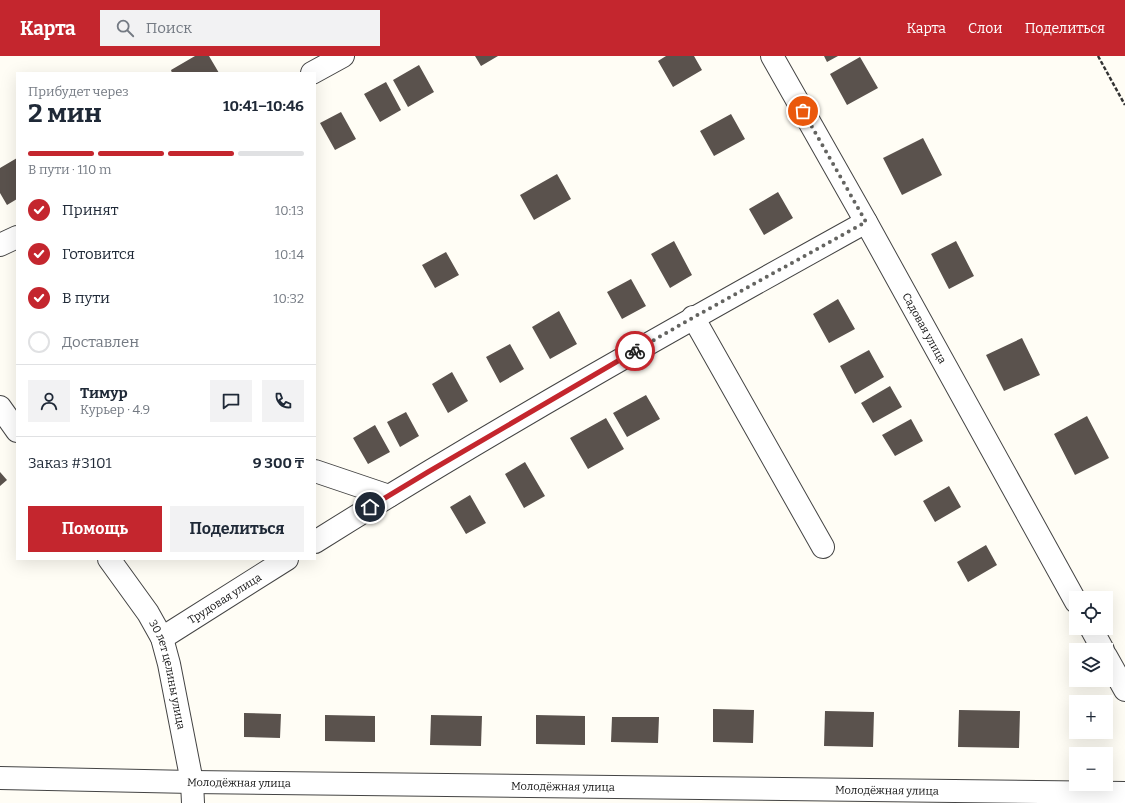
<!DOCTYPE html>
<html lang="ru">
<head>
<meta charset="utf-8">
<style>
	body { margin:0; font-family:Bitter,serif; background:#f2f2f3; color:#1f2937; height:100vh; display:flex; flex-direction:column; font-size:15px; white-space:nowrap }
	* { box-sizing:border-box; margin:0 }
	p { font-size:13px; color:#747a83 }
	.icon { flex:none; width:22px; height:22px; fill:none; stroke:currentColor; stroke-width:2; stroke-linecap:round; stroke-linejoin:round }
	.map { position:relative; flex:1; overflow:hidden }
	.panel { position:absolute; left:16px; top:16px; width:300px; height:488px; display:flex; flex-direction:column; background:#fff; border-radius:0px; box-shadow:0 4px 16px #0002 }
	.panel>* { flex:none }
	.buttons { position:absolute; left:1069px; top:535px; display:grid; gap:8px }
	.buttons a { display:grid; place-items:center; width:44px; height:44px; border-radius:0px; background:#fff; box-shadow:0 4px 16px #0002; font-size:20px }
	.pin { position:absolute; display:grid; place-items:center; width:34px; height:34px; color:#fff; margin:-17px; border:2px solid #fff; border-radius:50%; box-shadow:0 1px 4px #0007 }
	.courier { position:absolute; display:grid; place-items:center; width:40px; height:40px; margin:-20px; border:3px solid #c4262e; border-radius:50%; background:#fff; color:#222; box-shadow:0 1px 5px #0007 }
	.head em { font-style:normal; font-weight:700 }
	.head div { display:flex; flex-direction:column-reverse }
	.head { display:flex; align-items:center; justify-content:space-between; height:68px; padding:0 12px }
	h1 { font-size:26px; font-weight:700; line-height:30px }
	.bar { display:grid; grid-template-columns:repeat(4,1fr); gap:6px 4px; align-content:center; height:48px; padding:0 12px }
	.bar i { height:5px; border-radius:3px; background:#e0e1e3 }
	.bar .active { background:#c4262e }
	.bar p { grid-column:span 4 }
	.line { display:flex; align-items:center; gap:10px; padding:0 12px; border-top:1px solid #e0e1e3 }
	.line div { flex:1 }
	.round { display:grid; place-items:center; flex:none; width:42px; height:42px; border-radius:0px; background:#f2f2f3 }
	ol { padding:0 12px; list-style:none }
	li { display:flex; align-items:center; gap:12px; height:44px }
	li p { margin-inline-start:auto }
	li .icon { padding:4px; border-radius:50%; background:#c4262e; color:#fff; stroke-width:4 }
	li:last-child { color:#747a83 }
	li i { width:22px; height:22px; border:2px solid #e0e1e3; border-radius:50% }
	.action { display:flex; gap:8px; margin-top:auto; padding:8px 12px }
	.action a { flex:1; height:46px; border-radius:0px; background:#c4262e; color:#fff; font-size:16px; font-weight:700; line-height:46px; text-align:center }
	.action a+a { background:#f2f2f3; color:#1f2937 }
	header { display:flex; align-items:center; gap:24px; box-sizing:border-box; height:56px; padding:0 20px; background:#c4262e; color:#fff }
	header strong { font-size:19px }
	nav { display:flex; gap:22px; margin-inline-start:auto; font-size:14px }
	.search { width:280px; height:36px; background:#f2f2f3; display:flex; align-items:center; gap:10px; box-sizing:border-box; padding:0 14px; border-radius:0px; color:#747a83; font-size:15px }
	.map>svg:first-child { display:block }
	.building { fill:#5a524d }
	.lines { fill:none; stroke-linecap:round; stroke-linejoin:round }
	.minor-casing { stroke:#444; stroke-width:24 }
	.path { stroke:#333; stroke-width:2.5; stroke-dasharray:4 2; stroke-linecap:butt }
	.minor { stroke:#fff; stroke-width:22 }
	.done { stroke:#646461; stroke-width:4; stroke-dasharray:0 7.2 }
	.route { stroke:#c4262e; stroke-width:5 }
	.labels { text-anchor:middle; stroke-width:4; stroke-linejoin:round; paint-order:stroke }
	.street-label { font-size:11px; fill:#111; stroke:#fff }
</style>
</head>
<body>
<header>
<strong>Карта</strong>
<div class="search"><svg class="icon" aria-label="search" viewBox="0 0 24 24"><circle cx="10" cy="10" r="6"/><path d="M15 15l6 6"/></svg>Поиск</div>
<nav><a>Карта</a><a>Слои</a><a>Поделиться</a></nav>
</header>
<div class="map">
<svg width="1125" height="747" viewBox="0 0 1125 747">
	<rect width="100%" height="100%" fill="#fffdf5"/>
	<path class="building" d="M 195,0 L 209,0 L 219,17 L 172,17 L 171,14 Z
		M 475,0 L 498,0 L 481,10 Z
		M 666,0 L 694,0 L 702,14 L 673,31 L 658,5 Z
		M 824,0 L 838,0 L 827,6 Z
		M 860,1 L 878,32 L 847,49 L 830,18 Z
		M 419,9 L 434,36 L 408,51 L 393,24 Z
		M 386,26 L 401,54 L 380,66 L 364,38 Z
		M 341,56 L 356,83 L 335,94 L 320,67 Z
		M 731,58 L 745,83 L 714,100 L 700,75 Z
		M 923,82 L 942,119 L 902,139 L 883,102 Z
		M 17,102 L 17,143 L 7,149 L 0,137 L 0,112 Z
		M 557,118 L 571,143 L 534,164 L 520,139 Z
		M 778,136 L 793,162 L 764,179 L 749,153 Z
		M 674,185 L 692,219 L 670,232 L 651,198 Z
		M 956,185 L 974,220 L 949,233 L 931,198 Z
		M 446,196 L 459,219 L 435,232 L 422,209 Z
		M 631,223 L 646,250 L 622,263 L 607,236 Z
		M 838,243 L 855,273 L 829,287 L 813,258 Z
		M 559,255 L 577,288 L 550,303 L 532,271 Z
		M 1022,282 L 1040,319 L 1004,335 L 986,299 Z
		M 510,288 L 524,313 L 500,327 L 486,301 Z
		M 869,294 L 884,321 L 855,338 L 840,310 Z
		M 452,316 L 468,345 L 448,357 L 432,328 Z
		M 890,330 L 902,351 L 873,367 L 861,347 Z
		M 646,339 L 660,363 L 627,381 L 613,357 Z
		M 406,356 L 419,380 L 400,391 L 387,366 Z
		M 1087,360 L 1109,402 L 1075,419 L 1054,378 Z
		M 606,362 L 624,393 L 588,413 L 570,382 Z
		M 911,363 L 923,385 L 895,400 L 882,379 Z
		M 375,369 L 390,396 L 368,408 L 353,382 Z
		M 525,406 L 545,440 L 524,452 L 505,418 Z
		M 0,416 L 7,424 L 0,430 Z
		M 949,430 L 961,451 L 935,466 L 923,445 Z
		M 470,439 L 486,467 L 466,478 L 450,451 Z
		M 986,489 L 997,509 L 968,526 L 957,506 Z
		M 713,653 L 754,654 L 753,687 L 713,686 Z
		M 959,654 L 1020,655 L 1019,692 L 958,691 Z
		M 825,655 L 874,656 L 873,691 L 824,690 Z
		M 244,657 L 281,658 L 280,682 L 244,681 Z
		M 325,659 L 375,660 L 375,686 L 325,685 Z
		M 431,659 L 482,660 L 481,690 L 430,689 Z
		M 536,659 L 585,660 L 585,689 L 536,688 Z
		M 612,661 L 659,661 L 658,687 L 611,686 Z"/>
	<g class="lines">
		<g class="minor-casing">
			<g id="minor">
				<path id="s1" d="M 772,0 L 866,166 L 1076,546"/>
				<path d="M 312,17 L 343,0"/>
				<path d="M 0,189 L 17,181"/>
				<path d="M 693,261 L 823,491"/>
				<path d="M 0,351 L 17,375"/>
				<path d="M 315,415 L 389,440"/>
				<path d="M 315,486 C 495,373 680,269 866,166"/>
				<path id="s2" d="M 109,503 L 148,557 L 162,582 L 169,608 L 192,726 L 193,747"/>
				<path d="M 1091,572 L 1103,594"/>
				<path id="s3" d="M 162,582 L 287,503"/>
				<path d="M 1106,600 L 1125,634"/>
				<path id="s4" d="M 0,722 L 192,726 L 1125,737"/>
			</g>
		</g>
		<path class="path" d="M 1098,0 L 1125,49"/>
		<use href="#minor" class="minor"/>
	</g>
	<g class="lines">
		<path class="done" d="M 635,295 L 694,261 L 866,166 L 803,55"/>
		<path class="route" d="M 370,451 L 428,416 L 635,295"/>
	</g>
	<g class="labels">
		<g class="street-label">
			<text dy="4" stroke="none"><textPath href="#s1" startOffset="312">Садовая улица</textPath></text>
			<text dy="4" stroke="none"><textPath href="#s3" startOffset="74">Трудовая улица</textPath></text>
			<text dy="4" stroke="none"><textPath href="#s2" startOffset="132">30 лет целины улица</textPath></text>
			<text dy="4" stroke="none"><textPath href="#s4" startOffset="239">Молодёжная улица</textPath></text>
			<text dy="4" stroke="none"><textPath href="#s4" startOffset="563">Молодёжная улица</textPath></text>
			<text dy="4" stroke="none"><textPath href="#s4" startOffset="887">Молодёжная улица</textPath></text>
		</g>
	</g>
</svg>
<div class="buttons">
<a><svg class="icon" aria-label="locate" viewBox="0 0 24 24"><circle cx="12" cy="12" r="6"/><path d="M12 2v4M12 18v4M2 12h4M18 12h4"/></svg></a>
<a><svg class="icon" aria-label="layers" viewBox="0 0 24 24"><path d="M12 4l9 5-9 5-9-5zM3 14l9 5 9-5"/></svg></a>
<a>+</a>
<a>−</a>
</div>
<div class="pin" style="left:803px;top:55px;background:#ea580c"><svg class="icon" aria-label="bag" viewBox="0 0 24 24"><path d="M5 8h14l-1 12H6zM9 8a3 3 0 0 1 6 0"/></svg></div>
<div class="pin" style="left:370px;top:451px;background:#1f2937"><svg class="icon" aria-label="home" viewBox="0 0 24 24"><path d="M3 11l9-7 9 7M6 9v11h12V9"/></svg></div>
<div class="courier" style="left:635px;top:295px"><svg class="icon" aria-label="bike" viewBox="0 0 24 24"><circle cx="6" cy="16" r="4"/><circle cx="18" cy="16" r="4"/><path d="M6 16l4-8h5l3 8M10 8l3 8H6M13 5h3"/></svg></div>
<section class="panel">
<div class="head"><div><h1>2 мин</h1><p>Прибудет через</p></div><em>10:41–10:46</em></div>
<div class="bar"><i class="active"></i><i class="active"></i><i class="active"></i><i></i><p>В пути · 110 m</p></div>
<ol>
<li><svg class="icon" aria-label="check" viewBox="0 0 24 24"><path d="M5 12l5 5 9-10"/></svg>Принят<p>10:13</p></li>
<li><svg class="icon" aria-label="check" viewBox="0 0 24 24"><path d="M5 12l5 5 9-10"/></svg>Готовится<p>10:14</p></li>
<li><svg class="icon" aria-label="check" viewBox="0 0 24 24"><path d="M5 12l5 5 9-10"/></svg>В пути<p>10:32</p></li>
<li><i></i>Доставлен</li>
</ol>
<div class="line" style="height:72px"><a class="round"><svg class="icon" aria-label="person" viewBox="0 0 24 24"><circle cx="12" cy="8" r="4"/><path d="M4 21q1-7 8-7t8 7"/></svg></a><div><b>Тимур</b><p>Курьер · 4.9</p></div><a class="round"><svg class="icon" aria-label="chat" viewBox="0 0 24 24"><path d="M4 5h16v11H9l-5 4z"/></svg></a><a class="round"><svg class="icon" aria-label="phone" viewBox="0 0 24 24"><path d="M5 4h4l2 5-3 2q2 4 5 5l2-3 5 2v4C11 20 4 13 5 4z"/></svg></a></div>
<div class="line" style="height:52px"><div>Заказ #3101</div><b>9 300 ₸</b></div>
<div class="action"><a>Помощь</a><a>Поделиться</a></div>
</section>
</div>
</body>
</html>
